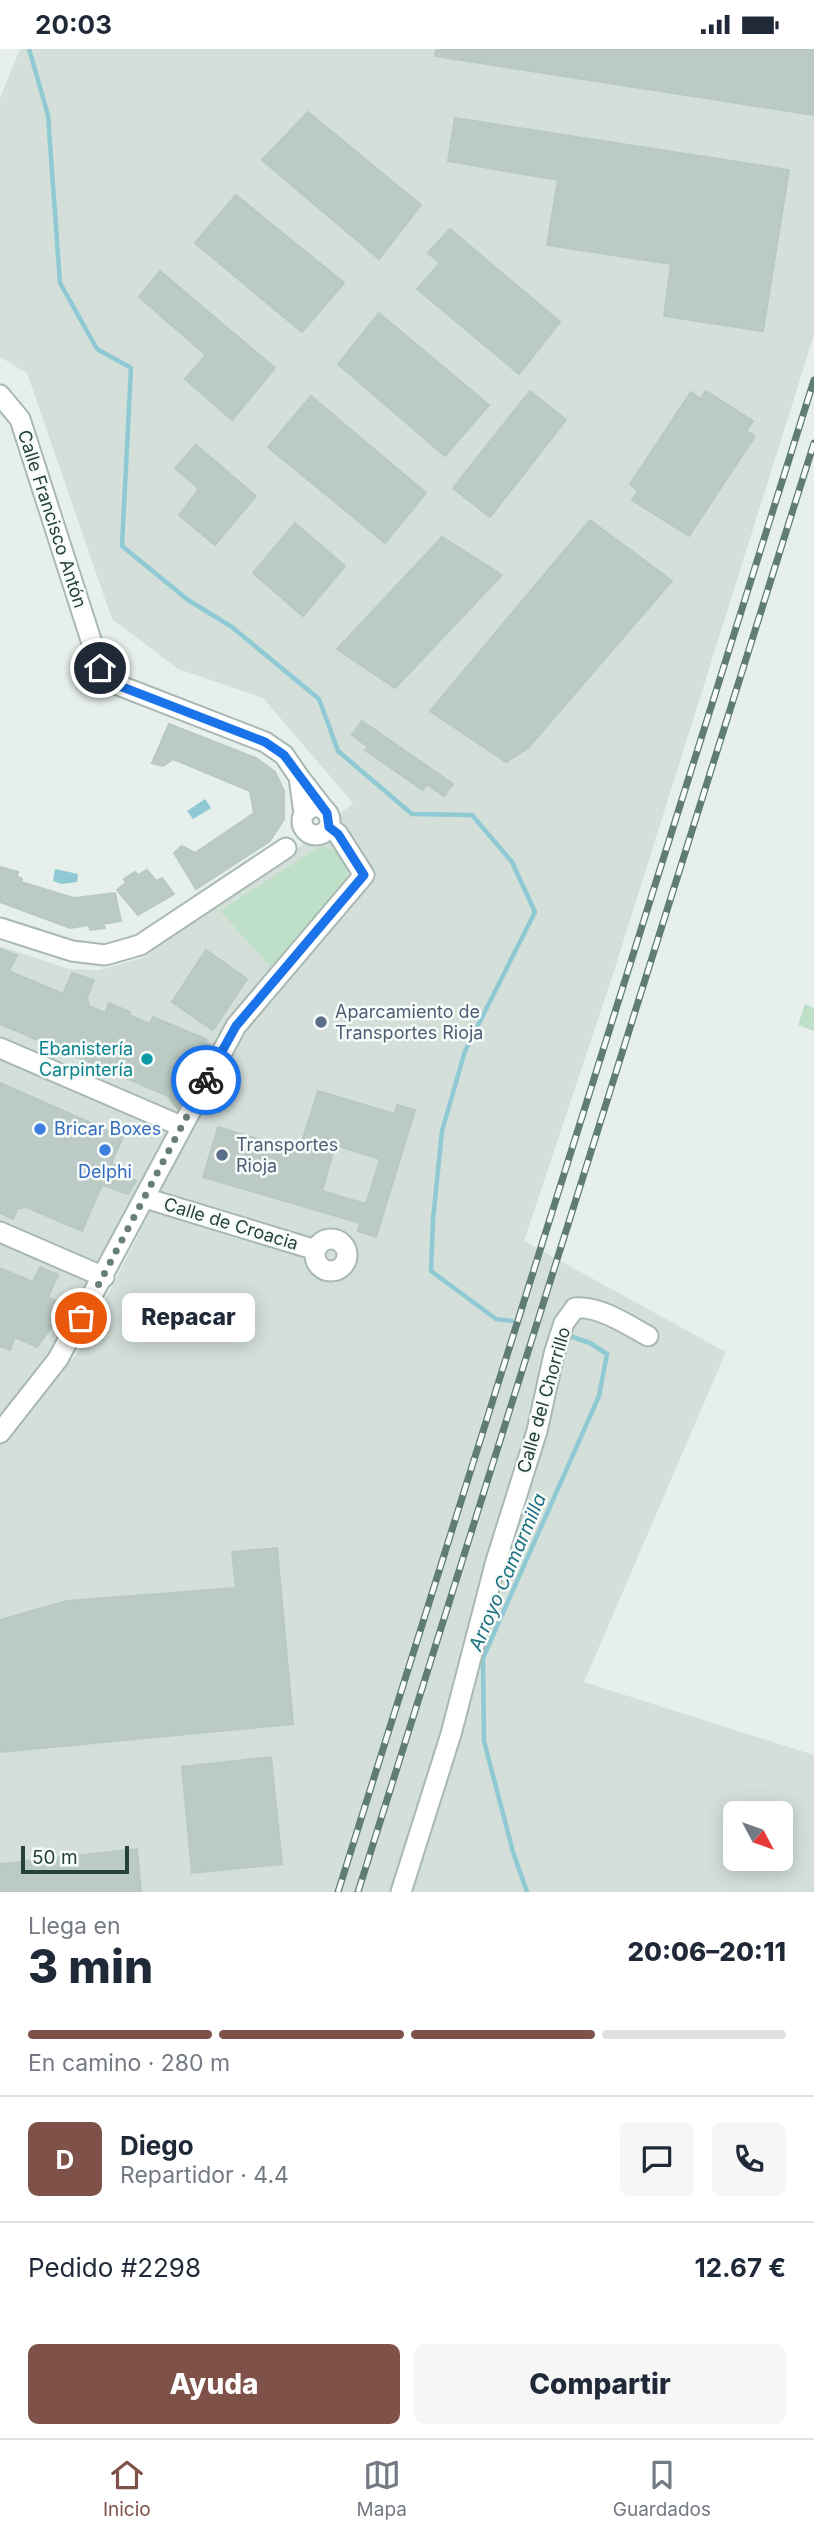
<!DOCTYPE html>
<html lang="es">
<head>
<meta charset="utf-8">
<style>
	body { margin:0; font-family:Inter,sans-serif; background:#f6f6f7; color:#1f2937; height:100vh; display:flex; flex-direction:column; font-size:26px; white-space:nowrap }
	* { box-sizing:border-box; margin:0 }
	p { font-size:23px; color:#747a83 }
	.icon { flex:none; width:38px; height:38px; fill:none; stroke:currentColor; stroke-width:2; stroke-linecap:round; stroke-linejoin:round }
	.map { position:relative; height:1843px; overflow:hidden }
	.side { display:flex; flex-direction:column; background:#fff; flex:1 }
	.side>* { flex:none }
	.needle { width:46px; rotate:131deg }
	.fabs { position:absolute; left:723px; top:1752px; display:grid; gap:14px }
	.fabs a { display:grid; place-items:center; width:70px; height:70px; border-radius:10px; background:#fff; box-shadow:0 4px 18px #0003; font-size:35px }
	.scale { position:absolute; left:21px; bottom:18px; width:108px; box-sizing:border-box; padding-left:7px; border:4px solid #24423a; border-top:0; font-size:19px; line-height:24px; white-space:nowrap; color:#24423a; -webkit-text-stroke:5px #f7fbf9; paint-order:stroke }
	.pin { position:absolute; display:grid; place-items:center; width:60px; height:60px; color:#fff; margin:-30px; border:4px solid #fff; border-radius:50%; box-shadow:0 2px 7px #0007 }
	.courier { position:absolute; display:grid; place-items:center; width:70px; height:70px; margin:-35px; border:5px solid #1a73e8; border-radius:50%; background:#fff; color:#222; box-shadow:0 2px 9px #0007 }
	.bubble { position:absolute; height:49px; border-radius:10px; background:#fff; box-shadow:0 4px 18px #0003; font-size:23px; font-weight:800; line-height:49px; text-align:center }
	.summary em { font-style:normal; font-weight:800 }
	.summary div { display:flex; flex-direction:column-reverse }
	.summary { display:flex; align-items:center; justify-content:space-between; height:119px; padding:0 28px }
	h1 { font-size:46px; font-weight:800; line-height:52px }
	.bar { display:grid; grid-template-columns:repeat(4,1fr); gap:10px 7px; align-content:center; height:84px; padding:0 28px }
	.bar i { height:9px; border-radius:5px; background:#e0e1e3 }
	.bar .selected { background:#7f5249 }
	.bar p { grid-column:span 4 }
	.line { display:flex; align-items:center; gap:18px; padding:0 28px; border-top:2px solid #e0e1e3 }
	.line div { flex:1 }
	.round { display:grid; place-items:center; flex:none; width:74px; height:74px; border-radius:10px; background:#f6f6f7 }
	.button { display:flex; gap:14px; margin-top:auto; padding:14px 28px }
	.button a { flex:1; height:80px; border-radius:10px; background:#7f5249; color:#fff; font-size:28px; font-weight:800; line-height:80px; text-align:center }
	.button a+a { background:#f6f6f7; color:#1f2937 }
	.status { display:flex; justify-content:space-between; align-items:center; height:49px; padding:0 35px; background:#fff; direction:ltr }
	.status svg { height:19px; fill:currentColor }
	.dock { display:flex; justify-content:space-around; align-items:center; height:98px; border-top:2px solid #e0e1e3; background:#fff; font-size:19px; color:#747a83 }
	.dock a { display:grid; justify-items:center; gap:4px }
	.dock .selected { color:#7f5249 }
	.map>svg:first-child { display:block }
	.built { fill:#d4dfda; fill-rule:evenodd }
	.green { fill:#bfe0c8 }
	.water { fill:#8ec9d4 }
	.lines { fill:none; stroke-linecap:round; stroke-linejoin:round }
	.stream { stroke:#8ec9d4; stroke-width:4.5 }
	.building { fill:#bbcac4; stroke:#b8c9c2; stroke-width:2; fill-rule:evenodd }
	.minor-casing { stroke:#a8b8b2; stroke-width:23 }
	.minor { stroke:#fff; stroke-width:19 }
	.rail-casing { stroke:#5f7d75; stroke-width:7 }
	.rail { stroke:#f7fbf9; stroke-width:4.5; stroke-dasharray:13; stroke-linecap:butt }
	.done { stroke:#687f78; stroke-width:7; stroke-dasharray:0 12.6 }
	.route { stroke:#1a73e8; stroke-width:9 }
	.service-dot { fill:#5c6f8a; stroke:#f7fbf9; stroke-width:2.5 }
	.culture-dot { fill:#0f9aa8; stroke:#f7fbf9; stroke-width:2.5 }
	.shop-dot { fill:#3f7fe0; stroke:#f7fbf9; stroke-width:2.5 }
	.labels { text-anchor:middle; stroke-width:5; stroke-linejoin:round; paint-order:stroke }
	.street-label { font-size:18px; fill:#24423a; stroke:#f7fbf9 }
	.service-label { font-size:18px; fill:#4e5e75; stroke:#f7fbf9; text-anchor:start }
	.culture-label { font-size:18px; fill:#0d838f; stroke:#f7fbf9; text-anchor:end }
	.shop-label { font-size:18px; fill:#366cbe; stroke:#f7fbf9; text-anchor:start }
	.water-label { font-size:19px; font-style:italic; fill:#1c6f80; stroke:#f7fbf9 }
</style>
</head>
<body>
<div class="status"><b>20:03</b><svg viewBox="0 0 49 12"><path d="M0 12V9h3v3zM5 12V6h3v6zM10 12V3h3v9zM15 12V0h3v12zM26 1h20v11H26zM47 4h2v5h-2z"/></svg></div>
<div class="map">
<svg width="814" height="1843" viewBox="0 0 814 1843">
	<rect width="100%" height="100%" fill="#e6efeb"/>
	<path class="built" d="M 20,0 L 814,0 L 814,286 L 615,919 L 524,1192 L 726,1303 L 584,1633 L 814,1706 L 814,1843 L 0,1843 L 0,1395 L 79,1302 L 270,928 L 104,1228 L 0,1384 L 0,897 L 69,920 L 99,921 L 142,909 L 176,881 L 269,822 L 353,754 L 263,649 L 178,620 L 112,570 L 27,324 L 0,308 L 0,49 ZM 735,1764 L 780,1764 L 780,1810 L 735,1810 Z"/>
	<path class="green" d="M 320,797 C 340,797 353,820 344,838 L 271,918 L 220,862 Z
		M 805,955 L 814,959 L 814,982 L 798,976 Z"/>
	<path class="water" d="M 205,750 L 211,759 L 193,770 L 187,762 Z
		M 55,820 L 78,825 L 77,833 L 62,835 L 53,832 Z"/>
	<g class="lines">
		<path class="stream" d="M 29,0 L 48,66 L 60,234 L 97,300 L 131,319 L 122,497 L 188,551 L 232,578 L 319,650 L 338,702 L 412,765 L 472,766 L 512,813 L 535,863 L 465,1002 L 442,1082 L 433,1171 L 431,1222 L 496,1270 L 512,1272
			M 527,1843 L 513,1803 L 484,1692 L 483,1609 L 599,1347 L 607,1305 L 590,1294 L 567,1286"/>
	</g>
	<path class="building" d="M 436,0 L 814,0 L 814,66 L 435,7 Z
		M 308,63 L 421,156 L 379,210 L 262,111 Z
		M 455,69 L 789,121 L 763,282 L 664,267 L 671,215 L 547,196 L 558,131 L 448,112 Z
		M 236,146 L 344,234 L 302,283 L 195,194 Z
		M 450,180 L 560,273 L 519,325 L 417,240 L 440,214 L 428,204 Z
		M 160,222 L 275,319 L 232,371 L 185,330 L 206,306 L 139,248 Z
		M 379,264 L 489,356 L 445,407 L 338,315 Z
		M 530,342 L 566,371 L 490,468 L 453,439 Z
		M 706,342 L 753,372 L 746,382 L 755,387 L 689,487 L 632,451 L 638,442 L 630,435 L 691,343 L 700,350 Z
		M 311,347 L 426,444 L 385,494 L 268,398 Z
		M 196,396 L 256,447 L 215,496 L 179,466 L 199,440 L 175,419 Z
		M 590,471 L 672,532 L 528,699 L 506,713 L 430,662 Z
		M 295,474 L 345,517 L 303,567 L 253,524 Z
		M 442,488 L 502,526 L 395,639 L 337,600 Z
		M 362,672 L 453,735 L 444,747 L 427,735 L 423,741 L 365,701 L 368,698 L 352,686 Z
		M 169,675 L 256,709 L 275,723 L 284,742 L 284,770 L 270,792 L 196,840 L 174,804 L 182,797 L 195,804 L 254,764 L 250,742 L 173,710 L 163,717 L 152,714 Z
		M 0,818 L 18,823 L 17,827 L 22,830 L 21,833 L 74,849 L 115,844 L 121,872 L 103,875 L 105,879 L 90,881 L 89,876 L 70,879 L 0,853 Z
		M 147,821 L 156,832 L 162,829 L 174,845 L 138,866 L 117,841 L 126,834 L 124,830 L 135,823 L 138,826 Z
		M 0,900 L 17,906 L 9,922 L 63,945 L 72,924 L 94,931 L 87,948 L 89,957 L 105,964 L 109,954 L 130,963 L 129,966 L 150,975 L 153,968 L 206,990 L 205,993 L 211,996 L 177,1059 L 168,1047 L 0,975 Z
		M 206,901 L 247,930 L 213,981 L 172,953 Z
		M 0,1034 L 123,1088 L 111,1115 L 129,1122 L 127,1128 L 136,1132 L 128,1145 L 102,1136 L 82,1182 L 26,1158 L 17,1160 L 13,1170 L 0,1164 Z
		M 318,1042 L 395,1065 L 397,1056 L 415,1061 L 376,1188 L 358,1182 L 360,1174 L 203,1128 L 218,1078 L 299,1102 ZM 335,1096 L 380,1110 L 366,1155 L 322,1142 Z
		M 40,1218 L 58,1226 L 48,1248 L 58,1253 L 55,1261 L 61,1265 L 37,1298 L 15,1288 L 10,1301 L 0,1297 L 0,1219 L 33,1233 Z
		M 277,1499 L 293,1675 L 0,1703 L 0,1571 L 67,1552 L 236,1539 L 232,1503 Z
		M 271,1708 L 282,1815 L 192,1824 L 182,1718 Z
		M 137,1800 L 141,1843 L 0,1843 L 0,1815 Z"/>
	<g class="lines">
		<g class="minor-casing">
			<path id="minor" d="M 0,346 L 20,370 L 100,619 L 118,636 L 265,693 L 284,706 L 299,728
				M302 772a14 14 0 1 1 28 0a14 14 0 1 1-28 0Z
				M 304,765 L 299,728 L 327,764
				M 0,879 L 72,902 L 105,906 L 140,896 L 286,799
				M 0,999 L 181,1077
				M 145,1149 L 316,1201
				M 0,1183 L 104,1228
				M315 1206a16 16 0 1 1 32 0a16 16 0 1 1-32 0Z
				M 0,1384 L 58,1310 L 236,977 L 364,826 L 338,785 L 329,778
				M 401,1843 L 451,1685 L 496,1512 L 537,1382 L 554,1305 L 564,1274 L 575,1259 C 600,1257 626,1275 648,1287"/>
		</g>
		<use href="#minor" class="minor"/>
		<g class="rail-casing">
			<path id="rail" d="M 338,1843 L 814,331
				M 358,1843 L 814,394"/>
		</g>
		<use href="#rail" class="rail"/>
	</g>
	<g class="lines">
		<path class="done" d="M 81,1269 L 206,1031"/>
		<path class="route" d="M 100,619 L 117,636 L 265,693 L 284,706 L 327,764 L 329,778 L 338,785 L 364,826 L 236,977 L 206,1031"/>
	</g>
	<g class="service-dot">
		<circle cx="321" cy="973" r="7"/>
		<circle cx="222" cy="1106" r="7"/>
	</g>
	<circle class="culture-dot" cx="147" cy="1010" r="7"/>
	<g class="shop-dot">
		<circle cx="40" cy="1080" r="7"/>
		<circle cx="105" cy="1101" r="7"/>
	</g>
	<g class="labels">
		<g class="street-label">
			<text transform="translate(52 470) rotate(72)" y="6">Calle Francisco Antón</text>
			<text transform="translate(231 1175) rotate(17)" y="6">Calle de Croacia</text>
			<text transform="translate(544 1351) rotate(-74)" y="6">Calle del Chorrillo</text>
		</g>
		<g class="service-label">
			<text x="335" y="969">Aparcamiento de<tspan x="335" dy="21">Transportes Rioja</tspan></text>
			<text x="236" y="1102">Transportes<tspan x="236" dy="21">Rioja</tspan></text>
		</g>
		<g class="culture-label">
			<text x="133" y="1006">Ebanistería<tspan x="133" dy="21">Carpintería</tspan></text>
		</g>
		<g class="shop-label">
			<text x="54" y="1086">Bricar Boxes</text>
			<text x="105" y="1129" text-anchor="middle">Delphi</text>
		</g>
		<g class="water-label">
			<text transform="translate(507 1523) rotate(-67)" y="7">Arroyo Camarmilla</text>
		</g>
	</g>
</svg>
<div class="fabs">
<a><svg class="needle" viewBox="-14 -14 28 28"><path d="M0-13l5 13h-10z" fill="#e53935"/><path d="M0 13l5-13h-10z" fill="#747a83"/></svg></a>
</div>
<div class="scale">50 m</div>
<div class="pin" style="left:81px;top:1269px;background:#ea580c"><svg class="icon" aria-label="bag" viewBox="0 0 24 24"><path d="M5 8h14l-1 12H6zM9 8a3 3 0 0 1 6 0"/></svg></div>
<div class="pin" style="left:100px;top:619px;background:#1f2937"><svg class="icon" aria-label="home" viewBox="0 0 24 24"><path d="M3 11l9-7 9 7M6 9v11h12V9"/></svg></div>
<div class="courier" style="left:206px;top:1031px"><svg class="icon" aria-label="bike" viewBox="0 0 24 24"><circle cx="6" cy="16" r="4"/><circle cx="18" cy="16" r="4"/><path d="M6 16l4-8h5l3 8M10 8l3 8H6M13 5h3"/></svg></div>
<div class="bubble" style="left:122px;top:1244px;width:133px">Repacar</div>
</div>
<section class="side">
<div class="summary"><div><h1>3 min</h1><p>Llega en</p></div><em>20:06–20:11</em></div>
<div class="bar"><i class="selected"></i><i class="selected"></i><i class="selected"></i><i></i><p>En camino · 280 m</p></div>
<div class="line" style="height:126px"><b class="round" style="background:#7f5249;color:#fff">D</b><div><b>Diego</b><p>Repartidor · 4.4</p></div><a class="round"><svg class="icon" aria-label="chat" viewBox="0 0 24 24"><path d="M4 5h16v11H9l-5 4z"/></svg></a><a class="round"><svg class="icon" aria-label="phone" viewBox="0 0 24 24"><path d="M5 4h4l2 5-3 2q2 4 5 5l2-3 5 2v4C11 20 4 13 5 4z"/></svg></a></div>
<div class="line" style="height:91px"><div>Pedido #2298</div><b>12.67 €</b></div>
<div class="button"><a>Ayuda</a><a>Compartir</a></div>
</section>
<nav class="dock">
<a class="selected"><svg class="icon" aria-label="home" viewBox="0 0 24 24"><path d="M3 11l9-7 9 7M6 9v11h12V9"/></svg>Inicio</a>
<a><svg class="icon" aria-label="map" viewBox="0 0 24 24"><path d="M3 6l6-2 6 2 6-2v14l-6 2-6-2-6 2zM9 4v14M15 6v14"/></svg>Mapa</a>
<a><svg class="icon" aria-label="saved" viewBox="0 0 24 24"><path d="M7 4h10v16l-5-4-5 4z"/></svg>Guardados</a>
</nav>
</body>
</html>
